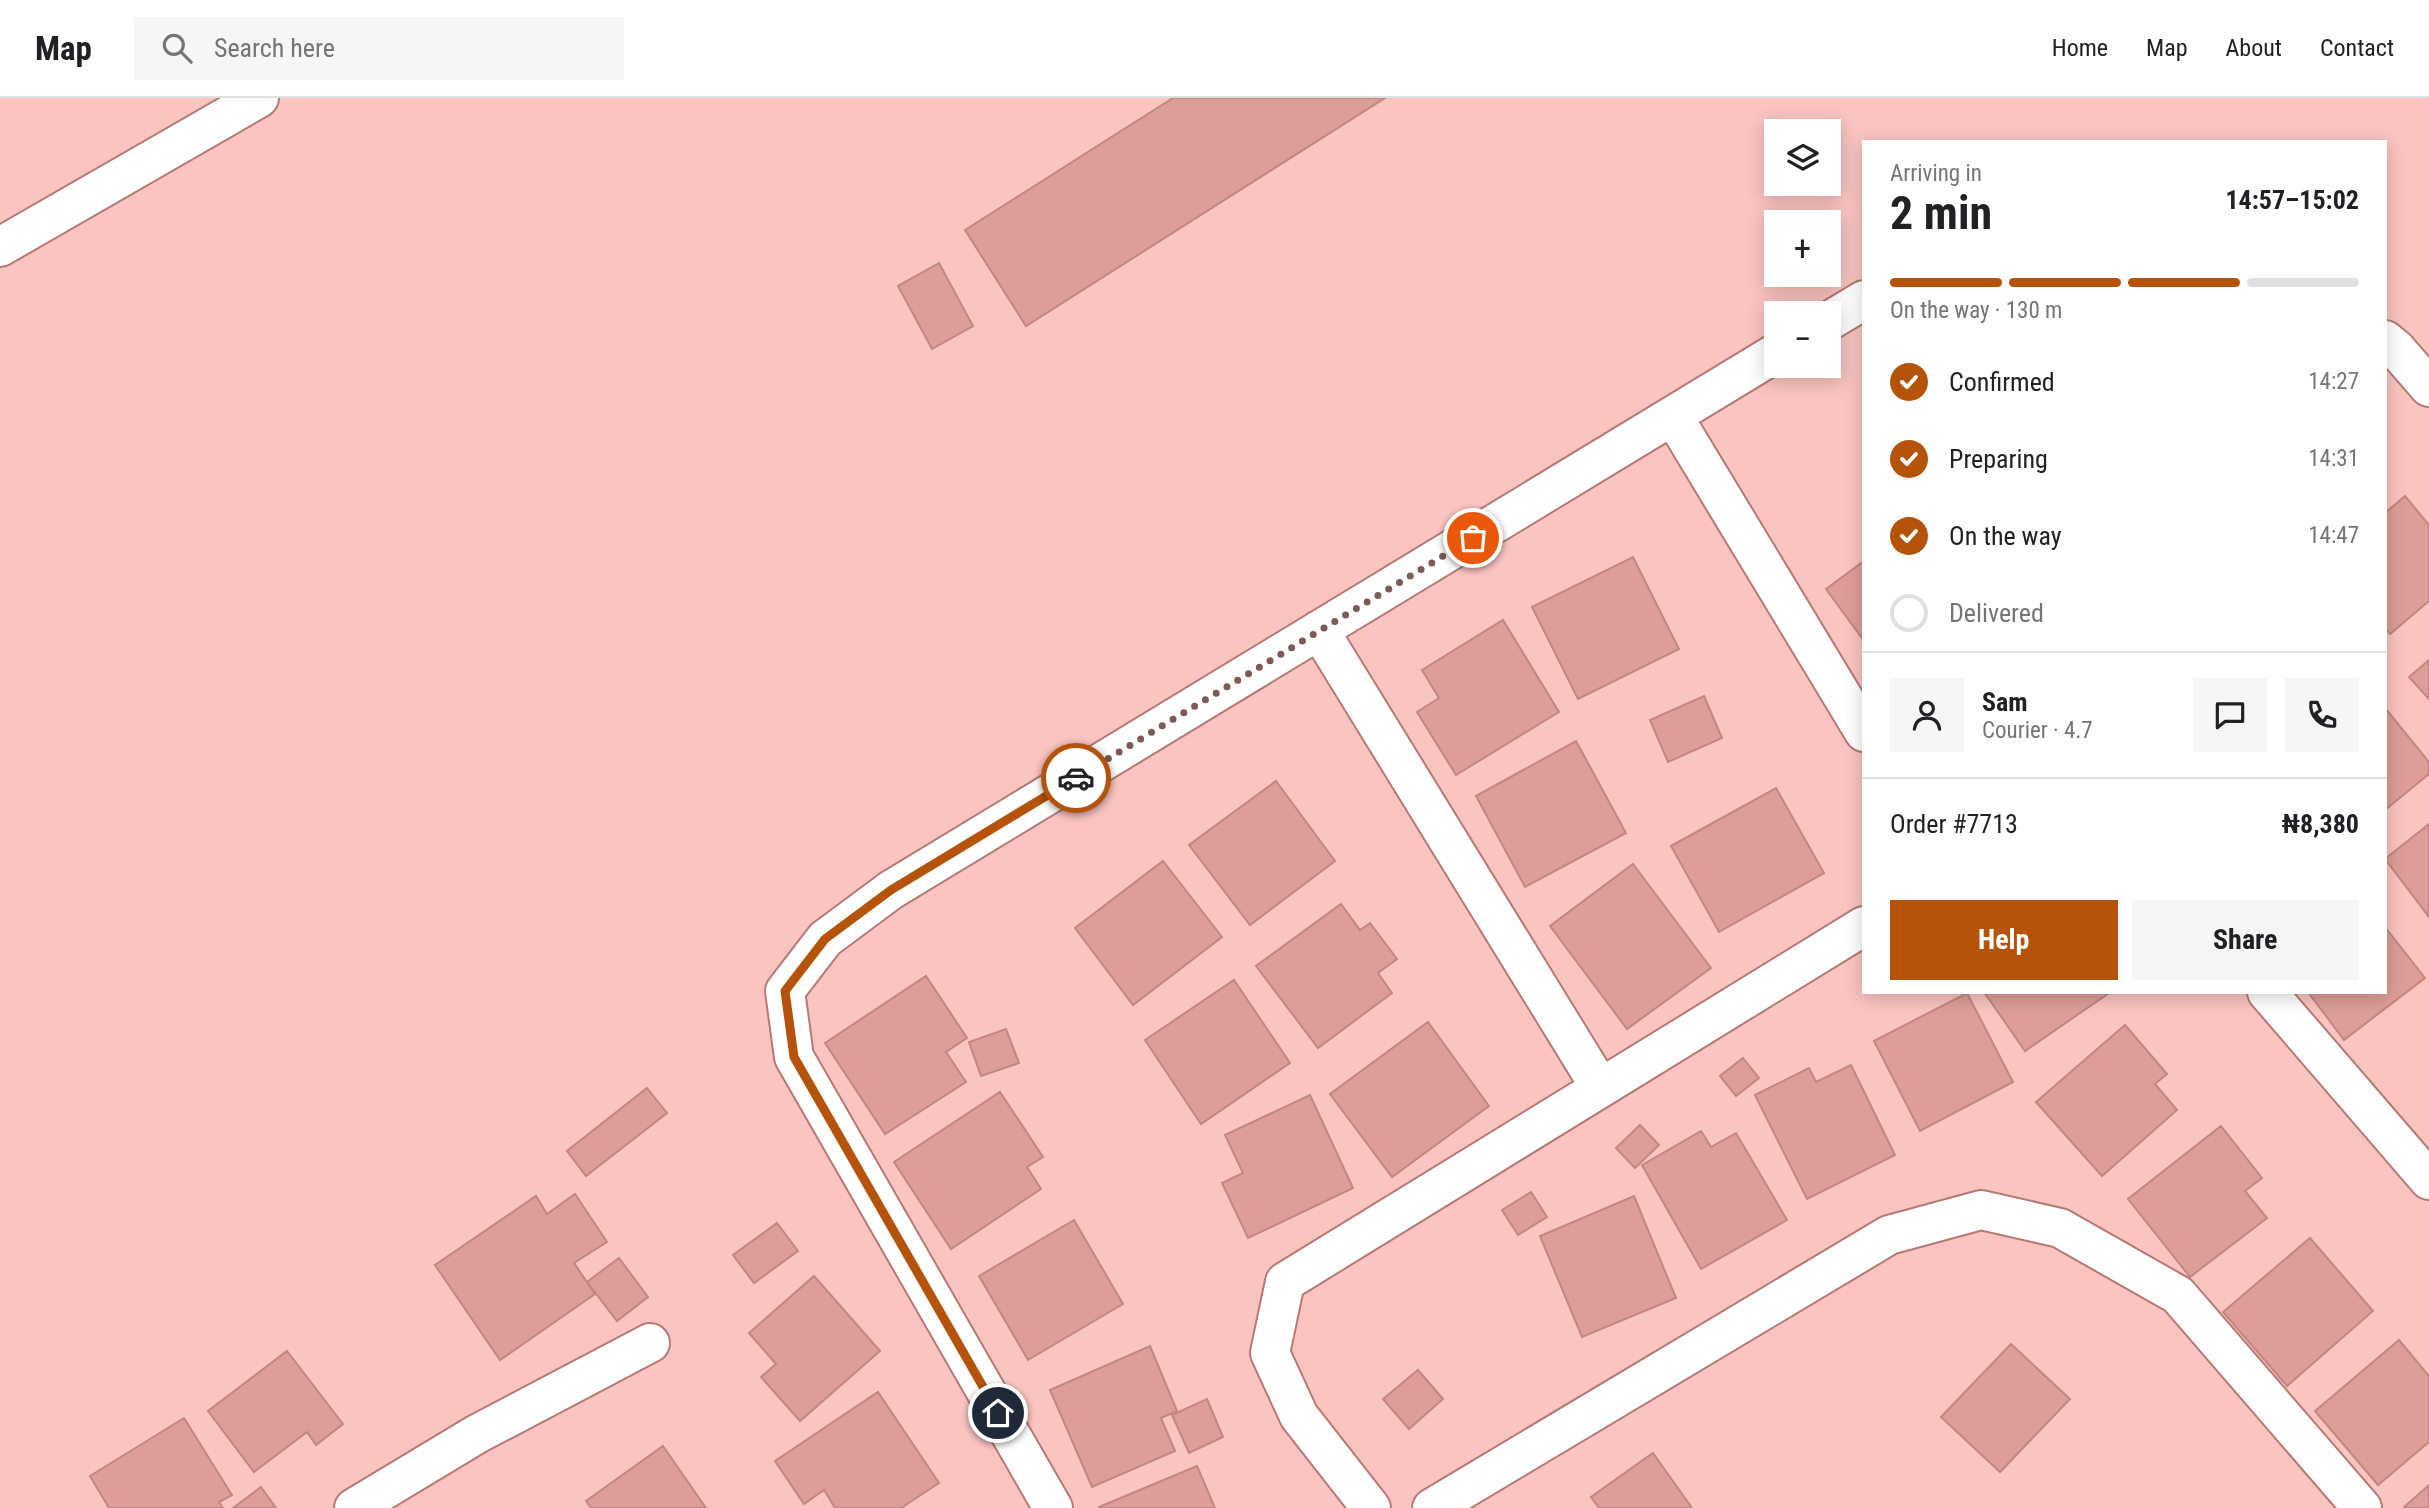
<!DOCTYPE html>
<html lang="en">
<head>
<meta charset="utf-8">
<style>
	body { margin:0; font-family:"Roboto Condensed",sans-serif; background:#f6f6f6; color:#202124; height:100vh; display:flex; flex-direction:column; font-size:26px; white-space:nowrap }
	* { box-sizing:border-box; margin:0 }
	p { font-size:23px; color:#757577 }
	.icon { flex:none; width:38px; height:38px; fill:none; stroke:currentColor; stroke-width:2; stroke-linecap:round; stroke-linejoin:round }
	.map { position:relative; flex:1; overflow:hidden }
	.panel { position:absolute; left:1862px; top:42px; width:525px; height:854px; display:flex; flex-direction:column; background:#fff; border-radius:0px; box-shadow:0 4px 18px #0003 }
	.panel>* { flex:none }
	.controls { position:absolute; left:1764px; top:21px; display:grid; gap:14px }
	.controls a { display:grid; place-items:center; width:77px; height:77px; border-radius:0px; background:#fff; box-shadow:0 4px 18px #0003; font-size:35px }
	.pin { position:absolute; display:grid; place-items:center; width:60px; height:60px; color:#fff; margin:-30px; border:4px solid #fff; border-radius:50%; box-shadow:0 2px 7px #0007 }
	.courier { position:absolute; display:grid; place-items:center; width:70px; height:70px; margin:-35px; border:5px solid #b45309; border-radius:50%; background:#fff; color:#222; box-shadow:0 2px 9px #0007 }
	.headline em { font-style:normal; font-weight:700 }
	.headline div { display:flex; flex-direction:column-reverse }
	.headline { display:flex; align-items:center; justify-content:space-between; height:119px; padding:0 28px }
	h1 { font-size:46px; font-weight:700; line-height:52px }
	.bar { display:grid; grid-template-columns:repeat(4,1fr); gap:10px 7px; align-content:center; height:84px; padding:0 28px }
	.bar i { height:9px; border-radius:5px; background:#e0e0e0 }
	.bar .active { background:#b45309 }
	.bar p { grid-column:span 4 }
	.line { display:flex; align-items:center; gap:18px; padding:0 28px; border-top:2px solid #e0e0e0 }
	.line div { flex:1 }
	.round { display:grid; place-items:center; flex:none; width:74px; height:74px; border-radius:0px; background:#f6f6f6 }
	ol { padding:0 28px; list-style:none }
	li { display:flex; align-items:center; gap:21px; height:77px }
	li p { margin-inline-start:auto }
	li .icon { padding:7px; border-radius:50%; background:#b45309; color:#fff; stroke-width:4 }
	li:last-child { color:#757577 }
	li i { width:38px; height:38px; border:4px solid #e0e0e0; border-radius:50% }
	.primary-button { display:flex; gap:14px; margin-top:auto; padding:14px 28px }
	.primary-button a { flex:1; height:80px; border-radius:0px; background:#b45309; color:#fff; font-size:28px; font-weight:700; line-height:80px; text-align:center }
	.primary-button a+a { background:#f6f6f6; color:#202124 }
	header { display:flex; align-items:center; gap:42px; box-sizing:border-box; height:98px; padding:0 35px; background:#fff; border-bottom:2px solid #e0e0e0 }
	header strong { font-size:33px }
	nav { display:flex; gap:38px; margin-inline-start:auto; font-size:24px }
	.search { width:490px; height:63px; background:#f6f6f6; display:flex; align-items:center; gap:18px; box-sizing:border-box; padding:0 24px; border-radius:0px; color:#757577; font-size:26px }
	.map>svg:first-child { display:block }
	.building { fill:#dd9e99; stroke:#c38682; stroke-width:2 }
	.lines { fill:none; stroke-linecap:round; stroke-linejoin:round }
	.minor-casing { stroke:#b67975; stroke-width:42 }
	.secondary-casing { stroke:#b67975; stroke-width:42 }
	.minor { stroke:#fff; stroke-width:38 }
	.secondary { stroke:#fff; stroke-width:38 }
	.done { stroke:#7d5958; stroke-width:7; stroke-dasharray:0 12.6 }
	.route { stroke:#b45309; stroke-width:9 }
</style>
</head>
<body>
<header>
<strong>Map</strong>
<div class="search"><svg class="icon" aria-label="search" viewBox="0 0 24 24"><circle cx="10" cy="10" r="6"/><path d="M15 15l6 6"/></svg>Search here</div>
<nav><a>Home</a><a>Map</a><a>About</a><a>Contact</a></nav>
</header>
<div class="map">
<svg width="2429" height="1410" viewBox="0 0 2429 1410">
	<rect width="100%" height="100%" fill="#fac4c1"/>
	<path class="building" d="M 1173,0 L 1385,0 L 1026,228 L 965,132 Z
		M 939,165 L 973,228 L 932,251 L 898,188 Z
		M 2405,398 L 2429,427 L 2429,503 L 2390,536 L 2385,530 L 2385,415 Z
		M 1633,459 L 1679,551 L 1578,601 L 1532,509 Z
		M 1864,463 L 1864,543 L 1826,491 Z
		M 1503,522 L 1559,614 L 1456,677 L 1417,614 L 1439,600 L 1422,572 Z
		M 2429,562 L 2429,601 L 2409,579 Z
		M 1704,598 L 1722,640 L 1668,664 L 1650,622 Z
		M 2385,610 L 2429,664 L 2429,676 L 2385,712 Z
		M 1576,643 L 1626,735 L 1525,789 L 1476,698 Z
		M 1276,683 L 1335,763 L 1250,827 L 1189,747 Z
		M 1776,690 L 1824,775 L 1719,834 L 1671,748 Z
		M 2429,726 L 2429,819 L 2385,761 Z
		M 1163,763 L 1222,839 L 1133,907 L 1075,830 Z
		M 1633,766 L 1711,870 L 1627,931 L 1550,828 Z
		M 1341,806 L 1360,832 L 1370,825 L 1397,861 L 1378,875 L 1392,895 L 1318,950 L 1256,868 Z
		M 2385,829 L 2425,880 L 2344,942 L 2308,894 L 2385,894 Z
		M 926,878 L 967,940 L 946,954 L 966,984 L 885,1036 L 825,945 Z
		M 1234,882 L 1290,965 L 1201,1026 L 1145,942 Z
		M 1984,894 L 2108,894 L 2109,895 L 2025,953 Z
		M 1967,895 L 2013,984 L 1920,1033 L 1874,943 Z
		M 1428,924 L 1489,1008 L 1392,1079 L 1330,996 Z
		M 2125,927 L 2167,976 L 2155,986 L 2177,1012 L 2102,1078 L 2036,1004 Z
		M 1006,931 L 1019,965 L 981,978 L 969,944 Z
		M 1743,960 L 1759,980 L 1736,998 L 1720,978 Z
		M 1851,967 L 1895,1057 L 1807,1101 L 1755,997 L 1809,970 L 1816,984 Z
		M 647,990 L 667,1015 L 586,1078 L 567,1053 Z
		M 1000,994 L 1043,1059 L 1027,1069 L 1041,1091 L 951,1151 L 894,1064 Z
		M 1310,997 L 1353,1090 L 1248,1140 L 1222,1085 L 1243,1075 L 1225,1037 Z
		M 1640,1027 L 1659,1047 L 1635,1070 L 1616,1050 Z
		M 2221,1028 L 2262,1080 L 2245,1093 L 2267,1120 L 2190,1179 L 2128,1101 Z
		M 1701,1033 L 1711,1049 L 1736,1035 L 1787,1122 L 1701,1171 L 1642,1067 Z
		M 1531,1094 L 1547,1119 L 1518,1137 L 1502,1112 Z
		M 575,1096 L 607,1144 L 574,1165 L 595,1196 L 500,1262 L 435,1167 L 536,1098 L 547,1116 Z
		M 1634,1098 L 1676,1200 L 1582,1239 L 1540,1138 Z
		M 1074,1122 L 1123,1206 L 1028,1262 L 979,1178 Z
		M 777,1125 L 798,1153 L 754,1185 L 733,1157 Z
		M 2310,1140 L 2373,1213 L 2287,1288 L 2223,1214 Z
		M 619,1160 L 648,1199 L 617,1223 L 587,1184 Z
		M 814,1178 L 880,1253 L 800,1323 L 761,1279 L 776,1266 L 749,1235 Z
		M 2399,1242 L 2429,1278 L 2429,1344 L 2378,1387 L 2315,1313 Z
		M 2011,1246 L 2070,1301 L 2000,1374 L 1941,1319 Z
		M 1150,1248 L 1177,1313 L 1161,1320 L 1175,1353 L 1092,1389 L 1050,1292 Z
		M 287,1253 L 343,1326 L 316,1347 L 307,1334 L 254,1374 L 208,1313 Z
		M 1418,1272 L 1443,1301 L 1409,1331 L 1383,1301 Z
		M 878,1294 L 939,1385 L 901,1410 L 835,1410 L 824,1392 L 804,1406 L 775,1363 Z
		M 1207,1301 L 1223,1339 L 1189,1355 L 1172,1317 Z
		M 184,1320 L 232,1397 L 219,1404 L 223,1410 L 109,1410 L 90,1378 Z
		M 663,1348 L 706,1410 L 591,1410 L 586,1403 Z
		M 1653,1355 L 1692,1410 L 1599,1410 L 1591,1399 Z
		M 1197,1368 L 1215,1410 L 1099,1410 L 1099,1409 Z
		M 2429,1387 L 2429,1410 L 2405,1410 L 2404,1409 Z
		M 261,1389 L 276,1410 L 233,1410 Z"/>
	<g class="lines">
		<g class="minor-casing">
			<path id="minor" d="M 1829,223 L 1864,202
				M 2385,242 L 2396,251 L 2429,289
				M 1673,318 L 1864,634
				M 1319,532 L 1600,989
				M 2267,894 L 2429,1082
				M 354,1410 L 477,1336 L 650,1245
				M 1053,1410 L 794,959 L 785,893 L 825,841 L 891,792 L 1776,255
				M 1371,1410 L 1299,1318 L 1270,1255 L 1285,1184 L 1864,828
				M 1432,1410 L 1889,1137 L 1981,1112 L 2060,1130 L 2178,1197 L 2362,1410"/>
		</g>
		<g class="secondary-casing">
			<path id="secondary" d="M 0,149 L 259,0"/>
		</g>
		<use href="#minor" class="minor"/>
		<use href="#secondary" class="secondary"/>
	</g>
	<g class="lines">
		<path class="done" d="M 1076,680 L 1473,440"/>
		<path class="route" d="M 998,1315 L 794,959 L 785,893 L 825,841 L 891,792 L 1076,680"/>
	</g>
</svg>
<div class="controls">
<a><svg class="icon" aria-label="layers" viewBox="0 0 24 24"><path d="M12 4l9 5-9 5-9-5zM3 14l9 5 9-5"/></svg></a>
<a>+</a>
<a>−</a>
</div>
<div class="pin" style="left:1473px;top:440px;background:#ea580c"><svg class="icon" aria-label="bag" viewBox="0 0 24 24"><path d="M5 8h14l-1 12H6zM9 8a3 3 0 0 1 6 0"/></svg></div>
<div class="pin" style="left:998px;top:1315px;background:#1f2937"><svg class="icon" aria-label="home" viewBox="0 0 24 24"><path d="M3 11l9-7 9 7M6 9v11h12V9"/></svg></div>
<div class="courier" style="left:1076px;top:680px"><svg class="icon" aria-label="car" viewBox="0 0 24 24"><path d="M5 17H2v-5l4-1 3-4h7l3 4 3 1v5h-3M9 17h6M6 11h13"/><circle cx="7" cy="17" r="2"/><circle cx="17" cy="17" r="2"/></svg></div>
<section class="panel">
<div class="headline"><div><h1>2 min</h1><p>Arriving in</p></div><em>14:57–15:02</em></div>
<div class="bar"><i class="active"></i><i class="active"></i><i class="active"></i><i></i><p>On the way · 130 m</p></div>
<ol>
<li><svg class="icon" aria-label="check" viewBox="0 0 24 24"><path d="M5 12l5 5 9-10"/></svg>Confirmed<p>14:27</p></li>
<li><svg class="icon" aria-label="check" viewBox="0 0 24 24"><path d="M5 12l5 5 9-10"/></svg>Preparing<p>14:31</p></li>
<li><svg class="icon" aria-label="check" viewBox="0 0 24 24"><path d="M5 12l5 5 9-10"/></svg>On the way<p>14:47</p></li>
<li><i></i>Delivered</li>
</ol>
<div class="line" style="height:126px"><a class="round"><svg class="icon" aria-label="person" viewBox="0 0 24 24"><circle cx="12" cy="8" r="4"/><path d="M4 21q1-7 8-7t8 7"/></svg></a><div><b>Sam</b><p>Courier · 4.7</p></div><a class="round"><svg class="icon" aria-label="chat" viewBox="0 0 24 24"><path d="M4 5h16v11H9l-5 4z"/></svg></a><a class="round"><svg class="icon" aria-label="phone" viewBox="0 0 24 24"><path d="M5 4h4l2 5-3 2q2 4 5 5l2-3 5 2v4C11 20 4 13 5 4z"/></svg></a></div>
<div class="line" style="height:91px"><div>Order #7713</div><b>₦8,380</b></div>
<div class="primary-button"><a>Help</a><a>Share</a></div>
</section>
</div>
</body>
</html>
